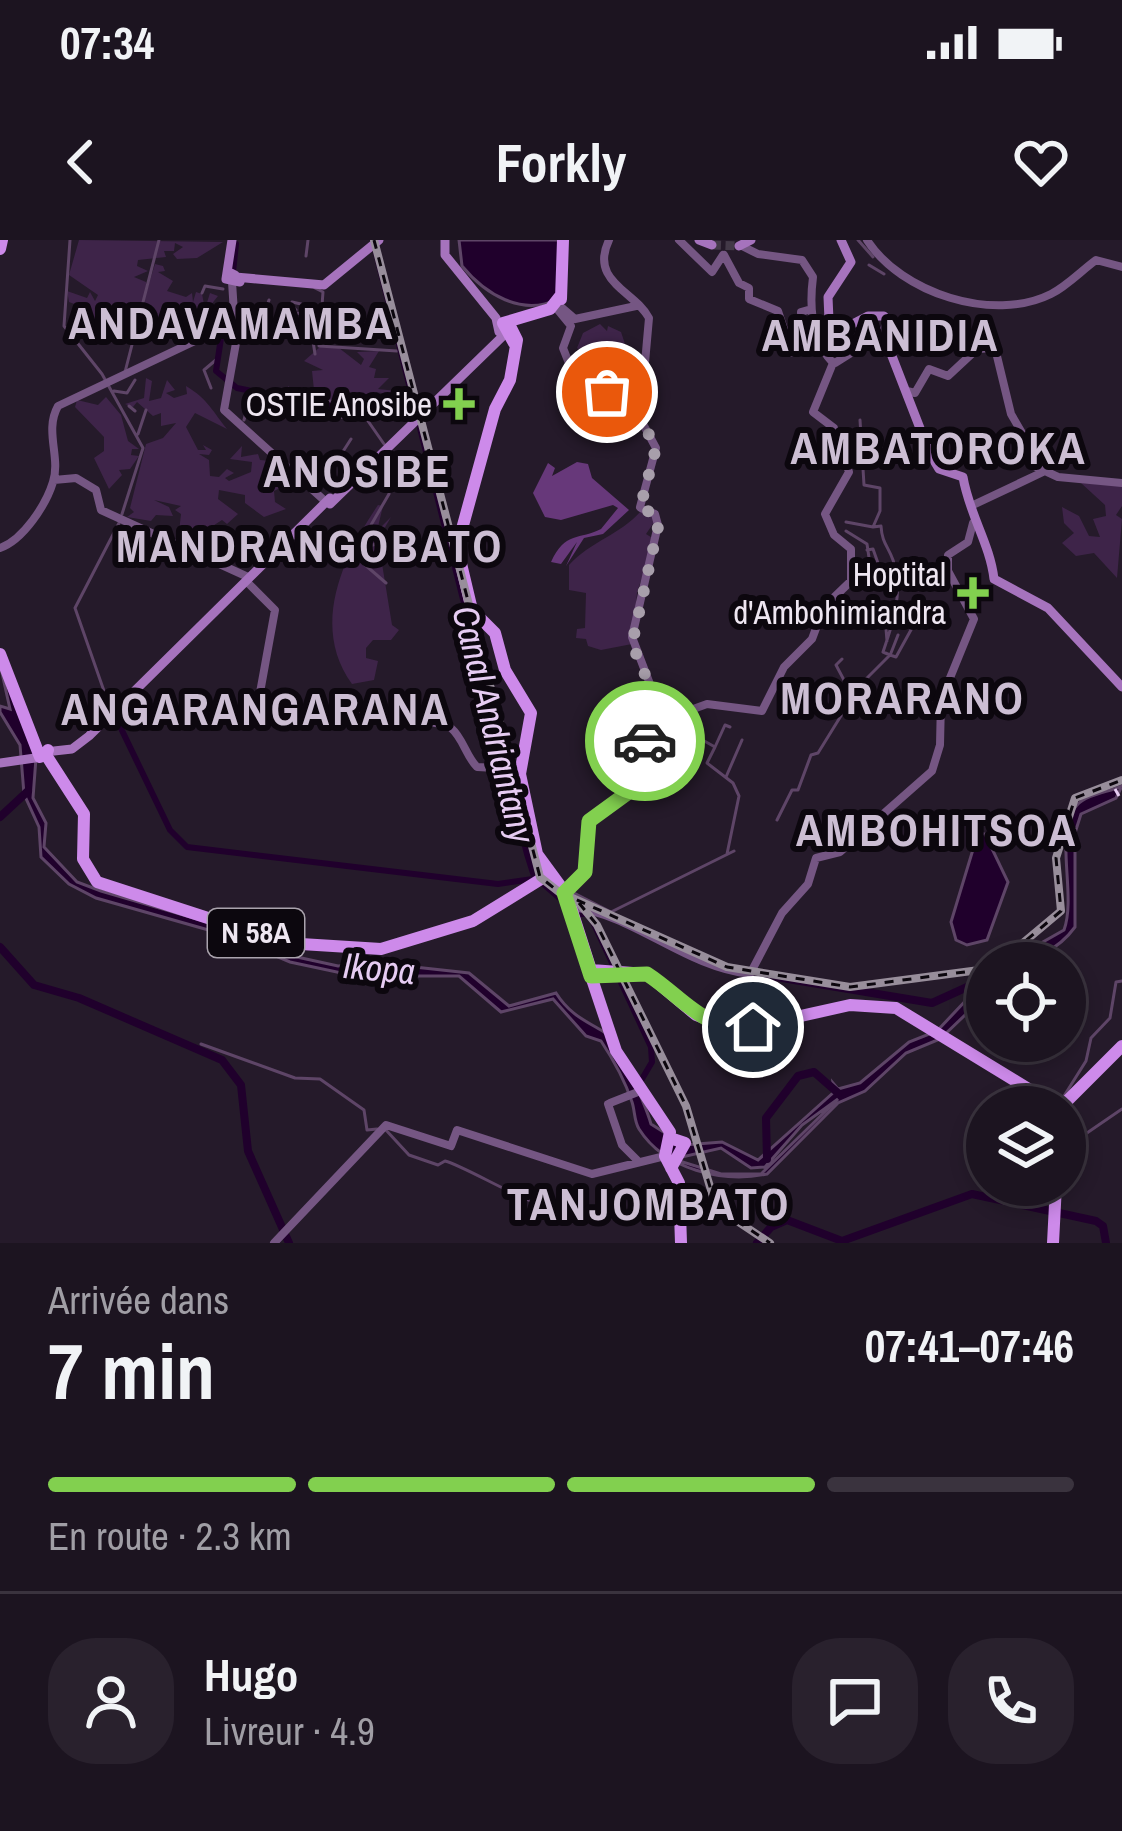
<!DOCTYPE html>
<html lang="fr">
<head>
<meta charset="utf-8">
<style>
	body { margin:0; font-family:"Archivo Narrow",sans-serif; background:#29212d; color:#f1f3f6; height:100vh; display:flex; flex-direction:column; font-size:45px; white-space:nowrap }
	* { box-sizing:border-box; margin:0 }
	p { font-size:39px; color:#a09ea5 }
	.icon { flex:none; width:66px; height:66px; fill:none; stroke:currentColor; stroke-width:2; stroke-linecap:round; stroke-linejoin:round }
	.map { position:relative; height:1003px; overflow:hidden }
	.side { display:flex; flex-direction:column; background:#1c1420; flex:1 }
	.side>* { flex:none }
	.buttons { position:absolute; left:966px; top:702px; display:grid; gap:24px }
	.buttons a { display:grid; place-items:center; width:120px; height:120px; border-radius:50%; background:#1c1420; box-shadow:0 6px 18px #0003,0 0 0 3px #3a333e; font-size:60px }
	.pin { position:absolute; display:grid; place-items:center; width:102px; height:102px; color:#fff; margin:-51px; border:6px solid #fff; border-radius:50%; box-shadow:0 3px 12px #0007 }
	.courier { position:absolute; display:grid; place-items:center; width:120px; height:120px; margin:-60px; border:9px solid #82d04f; border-radius:50%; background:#fff; color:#222; box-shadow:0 3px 15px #0007 }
	.headline em { font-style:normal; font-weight:800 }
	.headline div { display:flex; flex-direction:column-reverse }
	.headline { display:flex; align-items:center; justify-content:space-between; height:204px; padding:0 48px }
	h1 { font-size:78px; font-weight:800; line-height:90px }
	.bar { display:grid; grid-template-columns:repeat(4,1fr); gap:18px 12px; align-content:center; height:144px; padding:0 48px }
	.bar i { height:15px; border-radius:9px; background:#3a333e }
	.bar .on { background:#82d04f }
	.bar p { grid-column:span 4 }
	.line { display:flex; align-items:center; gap:30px; padding:0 48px; border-top:3px solid #3a333e }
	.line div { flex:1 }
	.round { display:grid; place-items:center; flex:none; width:126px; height:126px; border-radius:48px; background:#29212d }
	.status { display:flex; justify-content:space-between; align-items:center; height:84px; padding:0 60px; background:#1c1420; direction:ltr }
	.status svg { height:33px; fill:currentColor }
	header { display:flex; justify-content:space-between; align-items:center; height:156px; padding:0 48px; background:#1c1420; font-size:54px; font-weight:800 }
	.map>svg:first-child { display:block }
	.green { fill:#3e2449 }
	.forest { fill:#67387a }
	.water { fill:#20002c; stroke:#5e4567; stroke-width:3; fill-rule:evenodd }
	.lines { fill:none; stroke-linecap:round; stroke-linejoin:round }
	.stream { stroke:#5e4567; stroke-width:3 }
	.canal { stroke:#20002c; stroke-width:6 }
	.river { stroke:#20002c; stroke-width:8 }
	.ferry { stroke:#e6ccf2; stroke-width:3; stroke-dasharray:15 12; stroke-linecap:butt }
	.secondary-tunnel { stroke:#433948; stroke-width:9; stroke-dasharray:9 4.5; stroke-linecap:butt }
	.tertiary { stroke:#755683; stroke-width:8 }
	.secondary { stroke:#a673bd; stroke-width:9 }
	.primary { stroke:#cd8aea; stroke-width:12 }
	.rail-casing { stroke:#988e9b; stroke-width:8 }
	.rail { stroke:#0c070e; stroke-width:3; stroke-dasharray:9; stroke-linecap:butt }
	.secondary-bridge { stroke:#a673bd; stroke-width:9 }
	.done { stroke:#a89fab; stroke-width:12; stroke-dasharray:0 21.6 }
	.route { stroke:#82d04f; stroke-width:15 }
	.poi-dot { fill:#82d04f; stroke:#0c070e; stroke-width:4.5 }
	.labels { text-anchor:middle; stroke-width:12; stroke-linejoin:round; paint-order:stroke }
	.shield { fill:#0c070e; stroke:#aaa3ad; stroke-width:3 }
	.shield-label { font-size:30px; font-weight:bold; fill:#eee6f1 }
	.poi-label { font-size:33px; fill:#eee6f1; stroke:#0c070e; text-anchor:end }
	.water-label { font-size:36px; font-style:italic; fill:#e6ccf2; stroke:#0c070e }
	.district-label { font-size:45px; font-weight:bold; letter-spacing:3px; fill:#ccbed3; stroke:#0c070e }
</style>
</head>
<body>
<div class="status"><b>07:34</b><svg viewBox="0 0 49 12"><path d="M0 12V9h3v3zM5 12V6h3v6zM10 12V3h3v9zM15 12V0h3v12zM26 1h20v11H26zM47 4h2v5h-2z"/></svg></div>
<header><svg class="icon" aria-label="back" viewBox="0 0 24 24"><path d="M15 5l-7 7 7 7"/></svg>Forkly<svg class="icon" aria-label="heart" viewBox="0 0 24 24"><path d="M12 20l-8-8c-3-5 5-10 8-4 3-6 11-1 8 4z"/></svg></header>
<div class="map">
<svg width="1122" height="1003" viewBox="0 0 1122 1003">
	<rect width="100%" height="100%" fill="#251a2a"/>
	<path class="green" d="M 79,0 L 223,2 L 197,18 L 177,19 L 173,14 L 183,7 L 175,3 L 174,11 L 164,11 L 166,17 L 138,20 L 137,26 L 148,31 L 134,37 L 146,42 L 147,50 L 155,24 L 163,26 L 165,31 L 158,32 L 173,41 L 167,51 L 186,57 L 192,53 L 193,62 L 196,52 L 202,54 L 205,69 L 210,53 L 218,56 L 210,66 L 217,73 L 210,80 L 189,81 L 185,99 L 161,91 L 164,76 L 151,90 L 142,89 L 141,72 L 158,74 L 139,62 L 133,82 L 121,80 L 134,94 L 121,96 L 105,90 L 106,83 L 70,76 L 77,65 L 69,62 L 67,51 L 87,58 L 90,52 L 95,61 L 98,55 L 69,35 Z
		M 600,84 L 607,91 L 608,86 L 621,92 L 626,107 L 616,125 L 598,133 L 584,127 L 579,117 L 585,115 L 577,108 L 583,93 Z
		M 320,107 L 339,108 L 361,125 L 364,119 L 357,112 L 379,111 L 369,127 L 376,129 L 374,138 L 389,138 L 378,149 L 397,151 L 399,164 L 386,167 L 392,155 L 376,152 L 375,166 L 278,154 L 289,146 L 290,155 L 300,147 L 314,150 L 312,131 L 323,130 L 304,121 Z
		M 146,138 L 152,141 L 149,161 L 161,158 L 167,140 L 175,150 L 166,153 L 174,158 L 187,154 L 186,146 C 208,159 213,172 227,189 L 195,173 L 186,187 L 198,210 L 206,210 L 203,205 L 212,210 L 209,215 L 199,214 L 209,220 L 210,236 L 219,237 L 227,229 L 234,233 L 225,238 L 229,241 L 251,232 L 252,222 L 230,219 L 242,206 L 241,217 L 258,214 L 260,220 L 272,221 L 273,245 L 280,248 L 274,251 L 275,262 L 286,269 L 264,277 L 245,263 L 245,255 L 219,250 L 218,259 L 238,274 L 227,284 L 222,280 L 191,300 L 179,292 L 181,274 L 175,270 L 181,266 L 154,260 L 169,267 L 173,276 L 156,275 L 151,281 L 127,277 L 134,272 L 130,268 L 146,204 L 163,198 L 176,183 L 161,186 L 161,173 L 153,176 L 137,162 L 133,167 L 125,164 L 144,158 Z
		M 106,157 L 121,175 L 128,201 L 139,209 L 132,209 L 131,215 L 139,216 L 130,229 L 119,230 L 122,235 L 109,249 L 94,218 L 104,211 L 104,197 L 75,167 L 77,160 L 98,165 Z
		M 1081,243 L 1122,246 L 1122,266 L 1116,275 L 1122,279 L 1117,338 L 1094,313 L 1076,316 L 1062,303 L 1074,293 L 1064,283 L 1062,267 L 1079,276 L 1089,296 L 1100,297 L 1093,279 L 1106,276 L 1105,265 Z
		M 378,265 L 383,266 L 377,291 L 391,277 L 384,289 L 387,297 L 377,293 L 392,385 L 399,390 L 391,400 L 373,400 L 366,408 L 366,418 L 378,421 L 374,440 L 352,444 C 310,386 343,317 378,265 Z
		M 641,271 L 657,278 L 646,294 L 654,299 L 637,353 L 632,404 L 601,410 L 588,406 L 586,399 L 576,398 L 577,389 L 585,388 L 586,353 L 569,350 L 569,325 C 591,301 620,295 641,271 Z"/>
	<path class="forest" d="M 577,222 L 588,224 L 592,238 L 629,270 L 603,294 L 584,298 L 566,326 L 577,302 L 561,324 L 551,322 C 565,291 580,300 601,289 L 618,268 L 613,265 L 561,280 L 545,277 L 533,253 L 548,223 L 555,228 L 552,236 Z"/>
	<path class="water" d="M 459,0 L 561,0 L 558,59 C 522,77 485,54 462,26 Z
		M 278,154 L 374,167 L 374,179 L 273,174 L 273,157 Z
		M 0,424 L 36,518 L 33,558 L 46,583 L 44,607 L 77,642 L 101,651 L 235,690 L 297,717 L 338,726 L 378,723 L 469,733 L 509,766 L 556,753 C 570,775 586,781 604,792 C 619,802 646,867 651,884 L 684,905 L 722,902 L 758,920 L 834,852 L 833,843 L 838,849 L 860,843 L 909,802 L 937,791 L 987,738 L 987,754 L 940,799 L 906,813 L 865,851 L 838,863 L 767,934 C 723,943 665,930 639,889 C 634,881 635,871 632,862 C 625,841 613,819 601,801 L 586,796 L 553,759 L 501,772 L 459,736 L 402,736 L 369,729 L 346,734 L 290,722 L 226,695 L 96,658 L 69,644 L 41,617 L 39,587 L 24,554 L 20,505 L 0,472 L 0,466 L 10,469 ZM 838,859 L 761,934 L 721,934 L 673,919 L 721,908 L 751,928 L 765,927 L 802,885 Z
		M 1122,546 L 1116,558 L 1081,574 L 1075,593 L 1075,687 C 1059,709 1032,723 1006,723 L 1064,690 C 1077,655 1053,590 1077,565 C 1087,554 1109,552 1122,546 Z
		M 978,593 L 985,594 L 1008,642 L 987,700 L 967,705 L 956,700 L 951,682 Z"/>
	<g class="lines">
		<path class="stream" d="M 70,0 L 64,86 L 102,134 L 143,208 L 122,274
			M 858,0 L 873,17
			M 306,16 L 308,0
			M 869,25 L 884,34
			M 315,48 L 323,52 L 319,106 L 397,111
			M 202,53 L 205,46 L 223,49
			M 292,62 L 301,64
			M 389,64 L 416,172
			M 291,65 L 296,70
			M 267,66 L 269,60
			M 287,68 L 289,69
			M 288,72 L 304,74
			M 286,75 L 287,75
			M 305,88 L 310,80
			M 302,97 L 302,98
			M 313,101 L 315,114
			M 293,102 L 298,97
			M 125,132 L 159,0
			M 211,148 L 204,130 L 217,119
			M 114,151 L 127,153 L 135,140
			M 129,166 L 135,171
			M 393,168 L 403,173
			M 374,170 L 389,173
			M 375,176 L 394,179
			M 244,180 L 248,165
			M 368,181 L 384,204
			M 419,182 L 473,400
			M 138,194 L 146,170
			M 342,213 L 351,199
			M 846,282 L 873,287
			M 371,285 L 389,254 L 390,212
			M 846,291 L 867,304 L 873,345 L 894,352
			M 867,310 L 873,309 L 885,343
			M 349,311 L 386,343
			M 351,311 L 380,303
			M 886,389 L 887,401
			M 891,413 L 898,395
			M 890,415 L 896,417 L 912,388 L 928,388
			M 842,419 L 836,425 L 845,442 L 842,452 L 850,457
			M 111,471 L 75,368 L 119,283
			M 656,474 L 715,507 L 707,523 L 733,543 L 739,556 L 727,614
			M 715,507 L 725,485 L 730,487
			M 726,537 L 742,500
			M 777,580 L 792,550 L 798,550 L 811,515 L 818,513 L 860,445 L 890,415 L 883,412 C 893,383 904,351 893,320 C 888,306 882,303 881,286 L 873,287 L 880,271 L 880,248 L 864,245 L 860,180
			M 570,651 L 611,672 L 734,611
			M 201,804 L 295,838 L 320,839 L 364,870 L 367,890 L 377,889
			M 1064,856 L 1086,821 L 1091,798 L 1110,778 L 1116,742 L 1122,741
			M 385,889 L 409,915 L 438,925 L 445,921 C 471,928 545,977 566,967
			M 1065,908 L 1122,869
			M 1006,960 L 1007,945
			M 1021,964 L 1034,945"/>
		<path class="canal" d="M 373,1 L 527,614 L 534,636 L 564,662
			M 233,32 L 236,4
			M 223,85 L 216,131 L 237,148 L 281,157
			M 116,478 L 170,590 L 187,607 L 498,644 L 533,639
			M 576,674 L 587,674 L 593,682 L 651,807 L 652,822 L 642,839"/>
		<path class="river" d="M 0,577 L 28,551
			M 0,707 L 34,745 L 79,758 L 222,820 L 241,845 L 248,911 L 289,1003
			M 745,732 L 932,763 L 987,738
			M 767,919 L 766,878 L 798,836 L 814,832 L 838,853
			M 757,1003 L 771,987 L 787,980 L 842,1001 L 972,954 L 1096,981 L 1103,986 L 1106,1003"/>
		<path class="ferry" d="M 1115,549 L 1119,556
			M 1067,589 L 1076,590"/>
		<path class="secondary-tunnel" d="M 712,5 L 739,6"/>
		<path class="tertiary" d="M 609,0 C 589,42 635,51 649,78 L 643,145 L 631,161
			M 679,0 L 712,32 L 723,15
			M 867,0 C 901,53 993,83 1051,54 C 1067,46 1081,31 1096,20 L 1122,27
			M 724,15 L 739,43 L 749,48 L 749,59 L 778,71 L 792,113 L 798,103 L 811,102 L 802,93 L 801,72 L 808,70
			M 232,42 L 236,103 L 224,170 L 325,261
			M 560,66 L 575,79
			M 557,69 L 571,86 L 563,108 L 576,141 L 632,156
			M 575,79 L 636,66
			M 835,123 L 881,94
			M 907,151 L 915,153 L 929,129 L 948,136 L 977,109 L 995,108 L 1011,174 L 1029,205 L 1030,224 L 1058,237 L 1122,243
			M 630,160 L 656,208 L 640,267
			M 54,240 L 76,238 L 96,250 L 101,270 L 248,337
			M 971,266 L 1043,232
			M 641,268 L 655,274 L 658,285 L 632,397 L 658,465
			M 0,308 C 23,300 46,265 53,242 C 61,217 44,191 58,166 L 233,83
			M 248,343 L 275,370 L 257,469 C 276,465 440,478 451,488 C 463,498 466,516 477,527 L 517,529
			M 658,465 L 685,472 L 707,464 L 762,471 L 784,427 L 812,399 L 824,367 L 851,341 L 851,309 L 834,295 L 825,274 L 849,232 L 834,188 L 813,172 L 833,123 C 812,101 809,68 813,37 L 802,20 L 758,14 L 742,6
			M 565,652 L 585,630 L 589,581 L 648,538 L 650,512 L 643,492 L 658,465
			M 572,667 C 635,675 685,727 750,734 L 782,673 L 808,644 L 816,618 L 840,612 L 932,531 L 940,505 L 941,460 L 974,379 L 948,331 L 948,315 L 968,302 L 973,283
			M 610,863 L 643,850
			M 608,864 L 622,905 L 637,920
			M 451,906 L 457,890 L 592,934 L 665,916
			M 274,1003 L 386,885 L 451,906"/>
		<path class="secondary" d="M 232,0 L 226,39 L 240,42
			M 445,0 L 445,15 L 496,78 L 499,92
			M 699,0 L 712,5
			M 841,0 L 851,22 L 828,57 L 829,80 L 845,88 L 868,76 L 884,76 L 888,81 L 883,93
			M 739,6 L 751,0
			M 235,37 L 324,45 L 379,0
			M 883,93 L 930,214 L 939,229 L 963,237 C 969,274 990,304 994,339 L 1048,368 L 1122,447
			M 330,264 L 506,93
			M 54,511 L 72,509 L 89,496 L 330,258
			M 0,523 L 42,517"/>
		<path class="primary" d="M 0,9 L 2,0
			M 561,59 L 563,0
			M 508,82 L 517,100 L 510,140 L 495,169 L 457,307 L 472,370 L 495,393 L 505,430 L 531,473 L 520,534 L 537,614 L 567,655 L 591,730 L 647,734 L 696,775 L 727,787 L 751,787 L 850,765 L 896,768 L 1058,867
			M 514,103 L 503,83 L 550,69 L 561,55
			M 0,414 L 40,517
			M 48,510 L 46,515 L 84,574 L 83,619 L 97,642 L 285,703 L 381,709 L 473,681 L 546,636
			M 589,730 L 616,811 L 670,892 L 665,916 L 679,943 L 681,1003
			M 1063,865 L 1122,806
			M 670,898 L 685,903 L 671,928
			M 1053,1003 L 1056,945"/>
		<g class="rail-casing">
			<path id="rail" d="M 374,0 L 540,637 L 559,652 L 727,727 L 850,747 L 987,729
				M 579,663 L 597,685 L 686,866 L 716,967 L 770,1003
				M 999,723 L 1061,671 L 1056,618 L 1075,558 L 1122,540"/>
		</g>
		<use href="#rail" class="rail"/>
		<path class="secondary-bridge" d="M 231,33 L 235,35"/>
	</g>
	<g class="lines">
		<path class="done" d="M 607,152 L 629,157 L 656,208 L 640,268 L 655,274 L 658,287 L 632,404 L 658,465 L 643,491 L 645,501"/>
		<path class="route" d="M 645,501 L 648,538 L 589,581 L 585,632 L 564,653 L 591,736 L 647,734 C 684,758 703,792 753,787"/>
	</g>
	<g class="poi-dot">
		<path d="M453 146h12v12h12v12h-12v12h-12v-12h-12v-12h12z"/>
		<path d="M967 335h12v12h12v12h-12v12h-12v-12h-12v-12h12z"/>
	</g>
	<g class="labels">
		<rect class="shield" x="208" y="669" width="96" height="48" rx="9"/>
		<g class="shield-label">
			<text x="256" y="703">N 58A</text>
		</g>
		<g class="poi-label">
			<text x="432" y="176">OSTIE Anosibe</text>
			<text x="946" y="346">Hoptital<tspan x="946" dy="38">d'Ambohimiandra</tspan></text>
		</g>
		<g class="water-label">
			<text transform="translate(494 484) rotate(76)" y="13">Canal Andriantany</text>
			<text transform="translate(379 728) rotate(5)" y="13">Ikopa</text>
		</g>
		<g class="district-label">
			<text x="232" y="99">ANDAVAMAMBA</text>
			<text x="881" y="111">AMBANIDIA</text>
			<text x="939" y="224">AMBATOROKA</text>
			<text x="358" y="247">ANOSIBE</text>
			<text x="310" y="322">MANDRANGOBATO</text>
			<text x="903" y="474">MORARANO</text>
			<text x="256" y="485">ANGARANGARANA</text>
			<text x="937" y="606">AMBOHITSOA</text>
			<text x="649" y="980">TANJOMBATO</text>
		</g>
	</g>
</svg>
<div class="buttons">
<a><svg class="icon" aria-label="locate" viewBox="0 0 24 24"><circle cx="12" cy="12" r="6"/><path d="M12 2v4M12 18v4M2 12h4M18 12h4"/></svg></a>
<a><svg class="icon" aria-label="layers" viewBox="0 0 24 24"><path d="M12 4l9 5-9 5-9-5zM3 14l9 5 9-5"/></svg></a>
</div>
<div class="pin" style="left:607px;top:152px;background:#ea580c"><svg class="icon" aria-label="bag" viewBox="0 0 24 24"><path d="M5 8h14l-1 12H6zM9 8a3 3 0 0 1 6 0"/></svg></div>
<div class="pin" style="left:753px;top:787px;background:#1f2937"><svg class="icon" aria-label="home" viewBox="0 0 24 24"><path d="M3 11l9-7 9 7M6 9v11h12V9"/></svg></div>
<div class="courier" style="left:645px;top:501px"><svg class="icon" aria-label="car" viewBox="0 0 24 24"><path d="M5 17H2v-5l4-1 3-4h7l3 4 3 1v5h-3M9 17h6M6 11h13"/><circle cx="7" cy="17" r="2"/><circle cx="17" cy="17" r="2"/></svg></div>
</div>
<section class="side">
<div class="headline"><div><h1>7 min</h1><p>Arrivée dans</p></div><em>07:41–07:46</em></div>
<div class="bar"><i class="on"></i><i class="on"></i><i class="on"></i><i></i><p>En route · 2.3 km</p></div>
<div class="line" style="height:216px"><a class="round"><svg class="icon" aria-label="person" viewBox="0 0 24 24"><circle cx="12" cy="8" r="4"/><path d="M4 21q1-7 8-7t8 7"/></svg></a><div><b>Hugo</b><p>Livreur · 4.9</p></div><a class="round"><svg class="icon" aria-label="chat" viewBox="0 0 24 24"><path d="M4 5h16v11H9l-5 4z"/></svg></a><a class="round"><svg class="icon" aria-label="phone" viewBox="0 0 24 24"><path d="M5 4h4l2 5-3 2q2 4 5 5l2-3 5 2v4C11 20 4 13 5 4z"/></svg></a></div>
</section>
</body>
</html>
